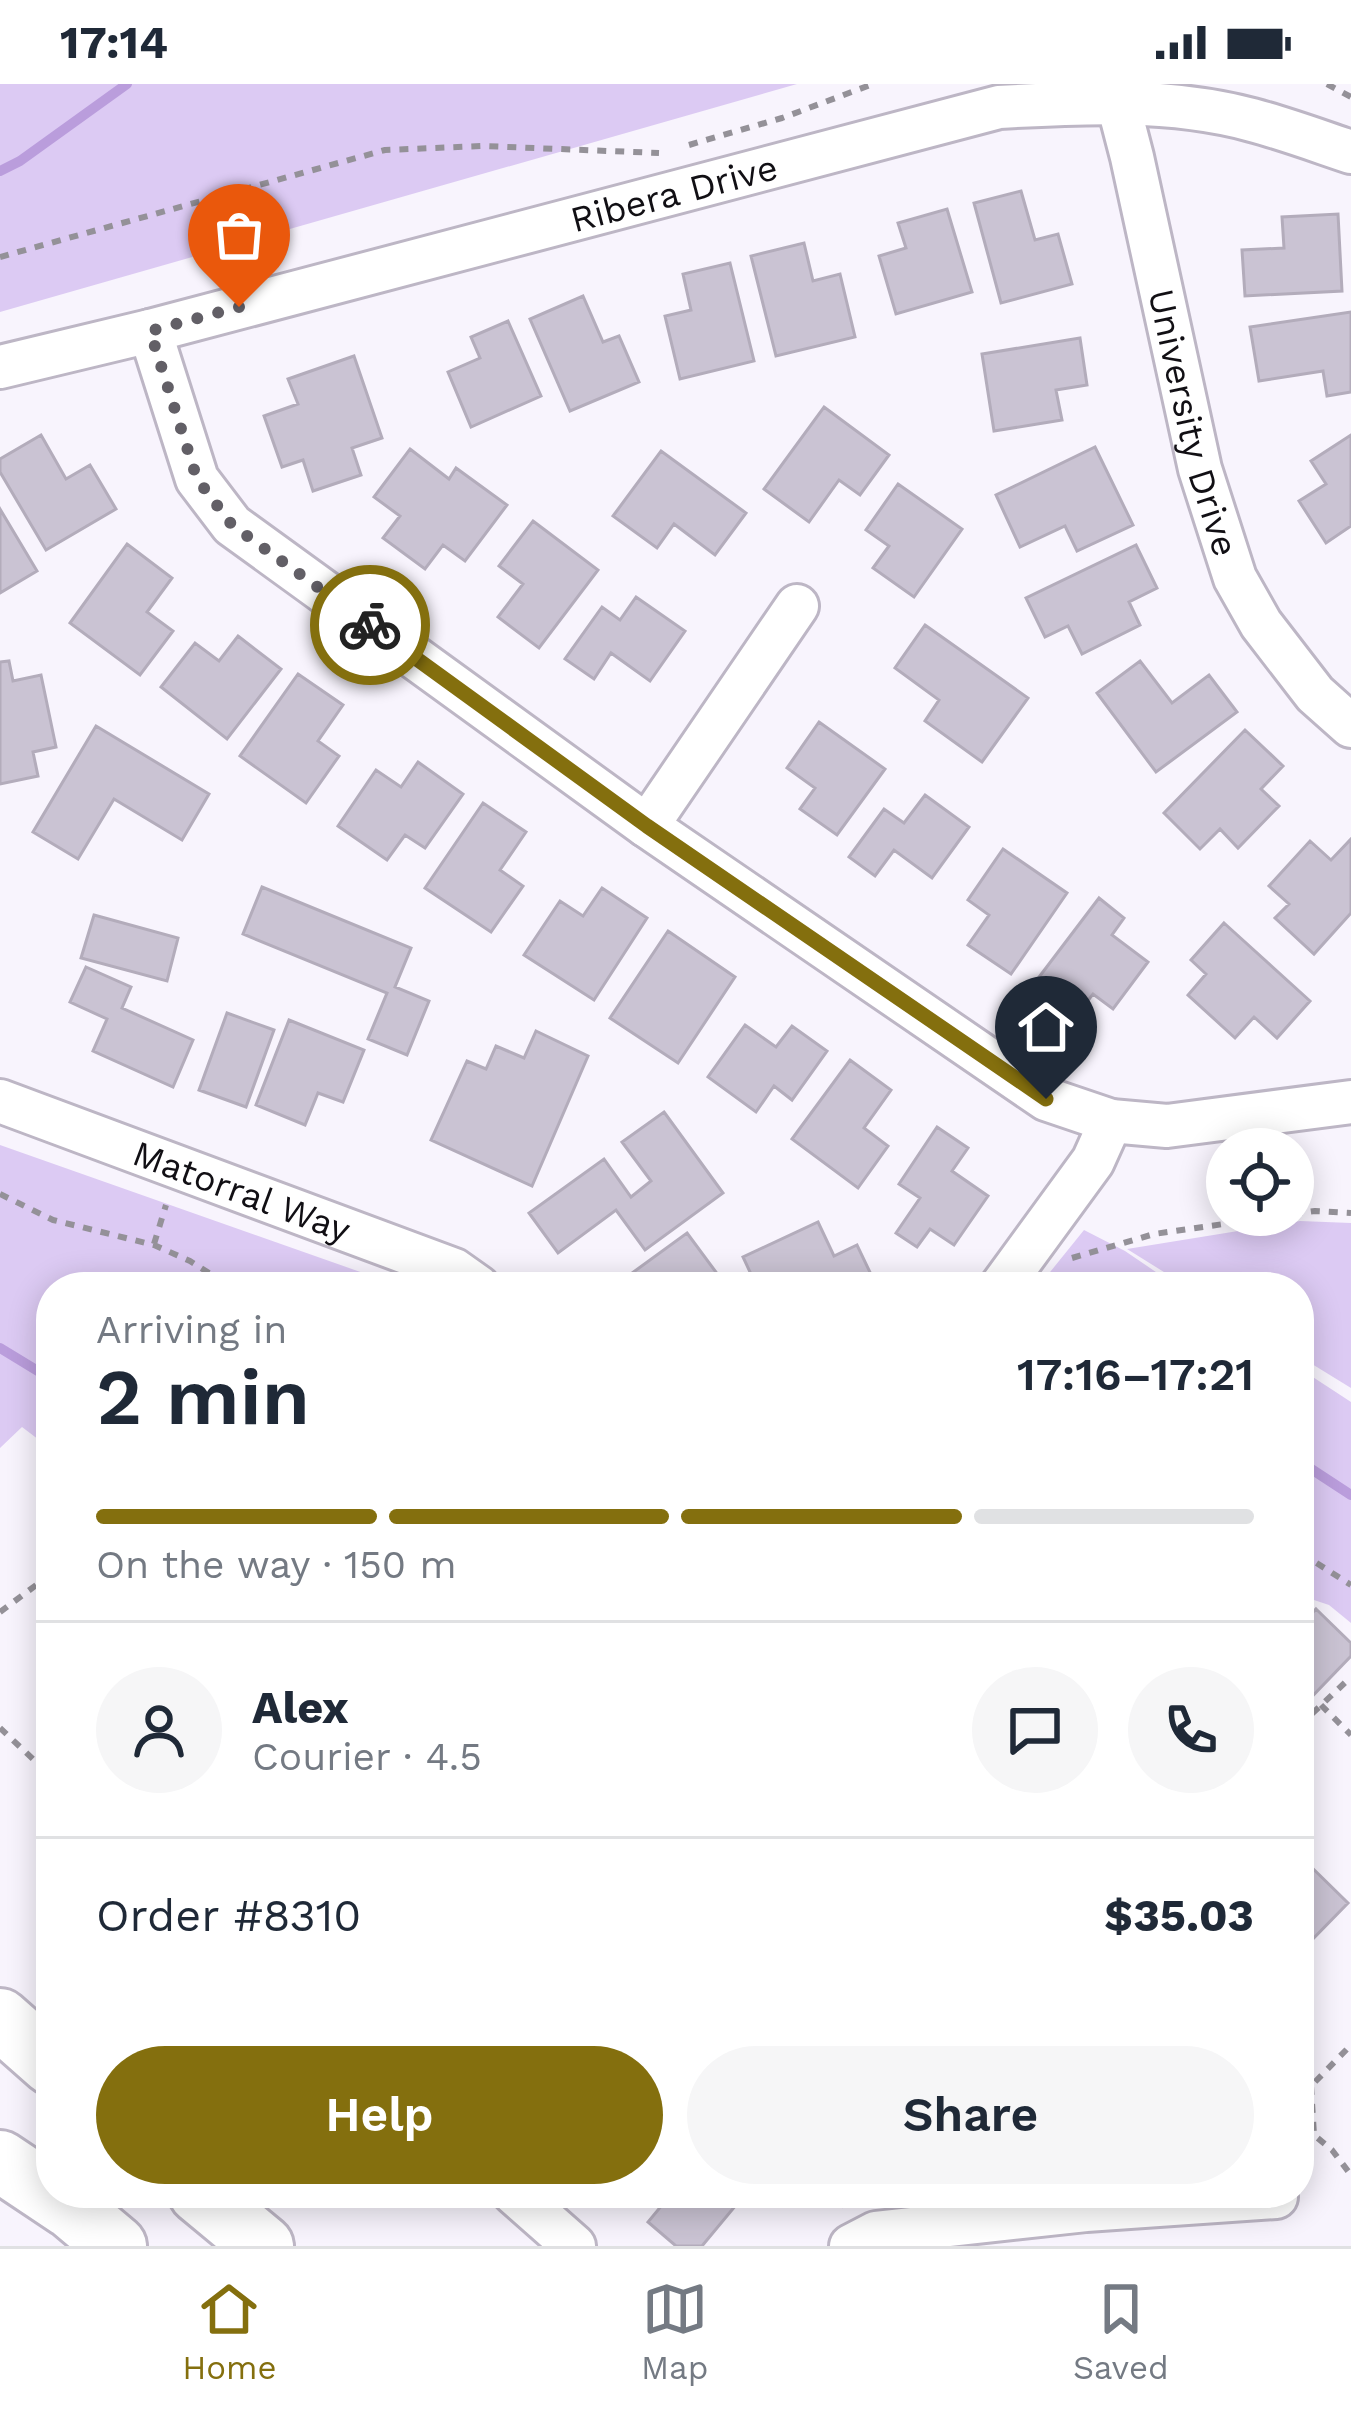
<!DOCTYPE html>
<html lang="en">
<head>
<meta charset="utf-8">
<style>
	body { margin:0; font-family:"Work Sans",sans-serif; background:#f6f6f7; color:#1f2937; height:100vh; display:flex; flex-direction:column; font-size:45px; white-space:nowrap }
	* { box-sizing:border-box; margin:0 }
	p { font-size:39px; color:#747a83 }
	.icon { flex:none; width:66px; height:66px; fill:none; stroke:currentColor; stroke-width:2; stroke-linecap:round; stroke-linejoin:round }
	.map { position:relative; flex:1; overflow:hidden }
	.sheet { position:absolute; left:36px; top:1188px; width:1278px; height:936px; display:flex; flex-direction:column; background:#fff; border-radius:48px; box-shadow:0 6px 30px #0003 }
	.sheet>* { flex:none }
	.tools { position:absolute; left:1206px; top:1044px; display:grid; gap:24px }
	.tools a { display:grid; place-items:center; width:108px; height:108px; border-radius:50%; background:#fff; box-shadow:0 6px 30px #0003; font-size:60px }
	.pin { position:absolute; display:grid; place-items:center; width:102px; height:102px; color:#fff; margin:-123px -51px; border-radius:50% 50% 50% 0; rotate:-45deg; box-shadow:0 0 12px #0007 }
	.pin .icon { rotate:45deg }
	.courier { position:absolute; display:grid; place-items:center; width:120px; height:120px; margin:-60px; border:9px solid #846f0e; border-radius:50%; background:#fff; color:#222; box-shadow:0 3px 15px #0007 }
	.summary em { font-style:normal; font-weight:600 }
	.summary div { display:flex; flex-direction:column-reverse }
	.summary { display:flex; align-items:center; justify-content:space-between; height:204px; padding:0 60px }
	h1 { font-size:78px; font-weight:600; line-height:90px }
	.bar { display:grid; grid-template-columns:repeat(4,1fr); gap:18px 12px; align-content:center; height:144px; padding:0 60px }
	.bar i { height:15px; border-radius:9px; background:#e0e1e3 }
	.bar .current { background:#846f0e }
	.bar p { grid-column:span 4 }
	.line { display:flex; align-items:center; gap:30px; padding:0 60px; border-top:3px solid #e0e1e3 }
	.line div { flex:1 }
	.round { display:grid; place-items:center; flex:none; width:126px; height:126px; border-radius:63px; background:#f6f6f7 }
	.button { display:flex; gap:24px; margin-top:auto; padding:24px 60px }
	.button a { flex:1; height:138px; border-radius:72px; background:#846f0e; color:#fff; font-size:48px; font-weight:600; line-height:138px; text-align:center }
	.button a+a { background:#f6f6f7; color:#1f2937 }
	.status { display:flex; justify-content:space-between; align-items:center; height:84px; padding:0 60px; background:#fff; direction:ltr }
	.status svg { height:33px; fill:currentColor }
	.tab-bar { display:flex; justify-content:space-around; align-items:center; height:168px; border-top:3px solid #e0e1e3; background:#fff; font-size:33px; color:#747a83 }
	.tab-bar a { display:grid; justify-items:center; gap:6px }
	.tab-bar .current { color:#846f0e }
	.map>svg:first-child { display:block }
	.green { fill:#dccaf3 }
	.lines { fill:none; stroke-linecap:round; stroke-linejoin:round }
	.stream { stroke:#ba9ddc; stroke-width:10 }
	.building { fill:#cac3d3; stroke:#b3acbb; stroke-width:3 }
	.minor-casing { stroke:#bdb6c5; stroke-width:48 }
	.highway-casing { stroke:#bdb6c5; stroke-width:66 }
	.path { stroke:#949198; stroke-width:6; stroke-dasharray:9 9; stroke-linecap:butt }
	.minor { stroke:#fff; stroke-width:42 }
	.highway { stroke:#fff; stroke-width:60 }
	.done { stroke:#625f66; stroke-width:12; stroke-dasharray:0 21.6 }
	.route { stroke:#846f0e; stroke-width:15 }
	.labels { text-anchor:middle; stroke-width:9; stroke-linejoin:round; paint-order:stroke }
	.street-label { font-size:36px; fill:#110f14; stroke:#fff }
</style>
</head>
<body>
<div class="status"><b>17:14</b><svg viewBox="0 0 49 12"><path d="M0 12V9h3v3zM5 12V6h3v6zM10 12V3h3v9zM15 12V0h3v12zM26 1h20v11H26zM47 4h2v5h-2z"/></svg></div>
<div class="map">
<svg width="1351" height="2162" viewBox="0 0 1351 2162">
	<rect width="100%" height="100%" fill="#f8f4fd"/>
	<path class="green" d="M 0,0 L 797,0 L 0,228 Z
		M 0,1061 L 403,1203 L 51,1203 L 51,1365 L 22,1343 L 0,1364 Z
		M 1300,1137 L 1351,1139 L 1351,1304 L 1299,1272 L 1299,1203 L 1188,1203 L 1127,1165 Z
		M 1084,1146 L 1125,1167 L 1178,1203 L 1038,1203 Z
		M 1299,1284 L 1351,1318 L 1351,1539 L 1329,1521 L 1299,1511 Z"/>
	<g class="lines">
		<path class="stream" d="M 0,87 L 20,77 L 127,0
			M 0,1264 L 51,1295
			M 1299,1377 L 1351,1411"/>
	</g>
	<path class="building" d="M 1021,107 L 1035,156 L 1058,150 L 1072,200 L 1001,219 L 974,119 Z
		M 947,125 L 972,208 L 896,230 L 879,172 L 906,164 L 898,139 Z
		M 1338,130 L 1342,207 L 1245,212 L 1242,166 L 1284,164 L 1282,133 Z
		M 804,159 L 813,197 L 840,190 L 855,253 L 776,272 L 751,172 Z
		M 730,179 L 754,277 L 680,295 L 665,232 L 691,226 L 683,190 Z
		M 583,212 L 603,258 L 619,252 L 639,298 L 570,327 L 530,235 Z
		M 1351,228 L 1351,308 L 1327,312 L 1323,287 L 1259,297 L 1250,243 Z
		M 508,237 L 541,312 L 471,343 L 448,288 L 480,274 L 471,253 Z
		M 1080,254 L 1087,301 L 1056,306 L 1062,336 L 994,347 L 982,270 Z
		M 354,272 L 382,354 L 352,364 L 361,391 L 313,407 L 303,376 L 282,383 L 264,332 L 298,320 L 288,295 Z
		M 824,323 L 889,371 L 860,411 L 839,396 L 809,438 L 764,405 Z
		M 41,351 L 66,395 L 90,381 L 116,425 L 46,466 L 0,388 L 0,375 Z
		M 1351,351 L 1351,442 L 1326,459 L 1299,417 L 1326,400 L 1311,377 Z
		M 1095,363 L 1133,441 L 1077,467 L 1065,442 L 1020,463 L 996,411 Z
		M 410,365 L 449,395 L 456,384 L 507,421 L 465,477 L 443,461 L 425,485 L 383,454 L 400,432 L 374,413 Z
		M 661,367 L 746,429 L 715,471 L 674,440 L 657,464 L 613,432 Z
		M 898,400 L 962,445 L 914,513 L 873,484 L 889,462 L 866,446 Z
		M 0,425 L 37,487 L 0,509 Z
		M 533,437 L 598,486 L 539,564 L 498,533 L 523,500 L 499,482 Z
		M 127,460 L 172,494 L 147,528 L 173,547 L 140,591 L 70,539 Z
		M 1136,461 L 1157,504 L 1129,518 L 1140,541 L 1082,570 L 1068,542 L 1045,553 L 1026,514 Z
		M 636,513 L 685,547 L 650,597 L 611,569 L 594,595 L 565,575 L 602,523 L 620,536 Z
		M 925,541 L 1028,614 L 982,678 L 925,637 L 939,616 L 895,584 Z
		M 238,552 L 281,585 L 227,655 L 161,603 L 195,559 L 219,577 Z
		M 9,577 L 13,597 L 41,591 L 56,663 L 33,668 L 38,692 L 0,700 L 0,578 Z
		M 1140,577 L 1172,619 L 1209,591 L 1237,628 L 1156,688 L 1097,609 Z
		M 298,590 L 343,621 L 318,657 L 339,672 L 306,719 L 240,672 Z
		M 819,638 L 885,685 L 837,751 L 800,725 L 815,704 L 787,684 Z
		M 96,642 L 209,710 L 182,756 L 114,715 L 78,775 L 33,748 Z
		M 1245,646 L 1283,682 L 1261,705 L 1279,722 L 1238,764 L 1220,745 L 1200,765 L 1164,729 Z
		M 418,678 L 463,710 L 425,764 L 405,751 L 387,776 L 338,742 L 376,686 L 401,703 Z
		M 925,711 L 969,743 L 932,794 L 894,766 L 875,792 L 849,773 L 884,725 L 904,739 Z
		M 483,719 L 526,748 L 500,786 L 523,802 L 491,848 L 425,804 Z
		M 1351,755 L 1351,829 L 1314,870 L 1275,834 L 1289,820 L 1269,802 L 1310,757 L 1331,776 Z
		M 1003,765 L 1067,809 L 1011,890 L 968,861 L 989,831 L 968,816 Z
		M 262,803 L 411,864 L 395,903 L 429,917 L 407,971 L 368,955 L 387,909 L 243,850 Z
		M 602,804 L 647,834 L 594,916 L 524,871 L 560,817 L 583,832 Z
		M 1099,814 L 1124,834 L 1112,851 L 1148,878 L 1113,925 L 1093,910 L 1075,933 L 1033,901 Z
		M 94,831 L 178,854 L 167,897 L 81,874 Z
		M 1224,839 L 1310,917 L 1277,954 L 1254,933 L 1235,954 L 1188,911 L 1206,890 L 1191,876 Z
		M 668,847 L 735,893 L 678,979 L 610,934 Z
		M 86,883 L 131,903 L 122,924 L 193,956 L 173,1003 L 93,967 L 107,935 L 70,918 Z
		M 227,929 L 274,946 L 246,1023 L 199,1006 Z
		M 289,936 L 364,966 L 343,1018 L 318,1009 L 305,1041 L 256,1021 Z
		M 745,941 L 776,963 L 792,942 L 827,967 L 792,1016 L 774,1002 L 756,1028 L 708,993 Z
		M 536,947 L 588,972 L 532,1102 L 431,1056 L 467,977 L 486,985 L 496,962 L 524,974 Z
		M 850,976 L 891,1006 L 864,1044 L 888,1062 L 858,1104 L 792,1055 Z
		M 664,1028 L 723,1109 L 645,1166 L 616,1126 L 558,1169 L 529,1129 L 604,1075 L 631,1113 L 651,1097 L 622,1058 Z
		M 937,1043 L 968,1064 L 952,1087 L 988,1112 L 954,1161 L 930,1145 L 917,1163 L 896,1149 L 920,1114 L 899,1100 Z
		M 818,1138 L 834,1172 L 857,1161 L 877,1203 L 757,1203 L 743,1173 Z
		M 687,1149 L 727,1203 L 619,1203 L 617,1200 Z
		M 1316,1525 L 1351,1559 L 1351,1572 L 1299,1626 L 1299,1543 Z
		M 1299,1771 L 1348,1819 L 1302,1866 L 1299,1863 Z
		M 672,2109 L 746,2109 L 702,2162 L 676,2162 L 648,2138 Z"/>
	<g class="lines">
		<g class="minor-casing">
			<g id="minor">
				<path id="s1" d="M 1113,0 L 1132,73 L 1200,385 L 1235,494 L 1261,540 L 1315,610 L 1351,642"/>
				<path d="M 150,247 L 197,395 L 232,441 L 647,742 L 1046,1015 L 1111,1037 L 1167,1042 L 1351,1018"/>
				<path id="s2" d="M 0,283 L 150,247 L 999,23 C 1082,18 1171,14 1252,36 C 1286,45 1318,57 1351,68"/>
				<path d="M 647,742 L 797,522"/>
				<path id="s3" d="M 0,1017 L 454,1186 L 478,1203"/>
				<path d="M 1001,1203 L 1093,1077 L 1111,1037"/>
				<path d="M 514,2109 L 574,2162"/>
				<path d="M 851,2162 L 876,2149 L 1086,2126 L 1276,2113"/>
			</g>
		</g>
		<g class="highway-casing">
			<path id="highway" d="M 0,1935 L 51,1980
				M 0,2077 L 69,2123
				M 53,2109 L 116,2162
				M 199,2109 L 263,2162"/>
		</g>
		<path class="path" d="M 1327,0 L 1351,13
			M 689,61 L 782,34 L 873,0
			M 0,173 L 385,66 L 483,62 L 659,69
			M 0,1110 L 53,1136 L 154,1161 L 190,1177 L 231,1203
			M 1293,1130 L 1315,1127 L 1351,1129
			M 154,1160 L 166,1121
			M 1072,1174 L 1154,1150 L 1286,1131
			M 1299,1476 L 1315,1478 L 1351,1501
			M 0,1528 L 51,1490
			M 1321,1621 L 1351,1651
			M 1299,1642 L 1351,1593
			M 0,1644 L 51,1692
			M 1299,2001 L 1311,2002 L 1351,1961
			M 1311,2002 L 1314,2051 L 1332,2066 L 1351,2091
			M 828,2109 L 844,2122"/>
		<use href="#minor" class="minor"/>
		<use href="#highway" class="highway"/>
	</g>
	<g class="lines">
		<path class="done" d="M 239,223 L 150,247 L 197,395 L 232,441 L 370,541"/>
		<path class="route" d="M 370,541 L 647,742 L 1046,1015"/>
	</g>
	<g class="labels">
		<g class="street-label">
			<text dy="13" stroke="none"><textPath href="#s2" startOffset="696">Ribera Drive</textPath></text>
			<text dy="13" stroke="none"><textPath href="#s1" startOffset="348">University Drive</textPath></text>
			<text dy="13" stroke="none"><textPath href="#s3" startOffset="258">Matorral Way</textPath></text>
		</g>
	</g>
</svg>
<div class="tools">
<a><svg class="icon" aria-label="locate" viewBox="0 0 24 24"><circle cx="12" cy="12" r="6"/><path d="M12 2v4M12 18v4M2 12h4M18 12h4"/></svg></a>
</div>
<div class="pin" style="left:239px;top:223px;background:#ea580c"><svg class="icon" aria-label="bag" viewBox="0 0 24 24"><path d="M5 8h14l-1 12H6zM9 8a3 3 0 0 1 6 0"/></svg></div>
<div class="pin" style="left:1046px;top:1015px;background:#1f2937"><svg class="icon" aria-label="home" viewBox="0 0 24 24"><path d="M3 11l9-7 9 7M6 9v11h12V9"/></svg></div>
<div class="courier" style="left:370px;top:541px"><svg class="icon" aria-label="bike" viewBox="0 0 24 24"><circle cx="6" cy="16" r="4"/><circle cx="18" cy="16" r="4"/><path d="M6 16l4-8h5l3 8M10 8l3 8H6M13 5h3"/></svg></div>
<section class="sheet">
<div class="summary"><div><h1>2 min</h1><p>Arriving in</p></div><em>17:16–17:21</em></div>
<div class="bar"><i class="current"></i><i class="current"></i><i class="current"></i><i></i><p>On the way · 150 m</p></div>
<div class="line" style="height:216px"><a class="round"><svg class="icon" aria-label="person" viewBox="0 0 24 24"><circle cx="12" cy="8" r="4"/><path d="M4 21q1-7 8-7t8 7"/></svg></a><div><b>Alex</b><p>Courier · 4.5</p></div><a class="round"><svg class="icon" aria-label="chat" viewBox="0 0 24 24"><path d="M4 5h16v11H9l-5 4z"/></svg></a><a class="round"><svg class="icon" aria-label="phone" viewBox="0 0 24 24"><path d="M5 4h4l2 5-3 2q2 4 5 5l2-3 5 2v4C11 20 4 13 5 4z"/></svg></a></div>
<div class="line" style="height:156px"><div>Order #8310</div><b>$35.03</b></div>
<div class="button"><a>Help</a><a>Share</a></div>
</section>
</div>
<nav class="tab-bar">
<a class="current"><svg class="icon" aria-label="home" viewBox="0 0 24 24"><path d="M3 11l9-7 9 7M6 9v11h12V9"/></svg>Home</a>
<a><svg class="icon" aria-label="map" viewBox="0 0 24 24"><path d="M3 6l6-2 6 2 6-2v14l-6 2-6-2-6 2zM9 4v14M15 6v14"/></svg>Map</a>
<a><svg class="icon" aria-label="saved" viewBox="0 0 24 24"><path d="M7 4h10v16l-5-4-5 4z"/></svg>Saved</a>
</nav>
</body>
</html>
